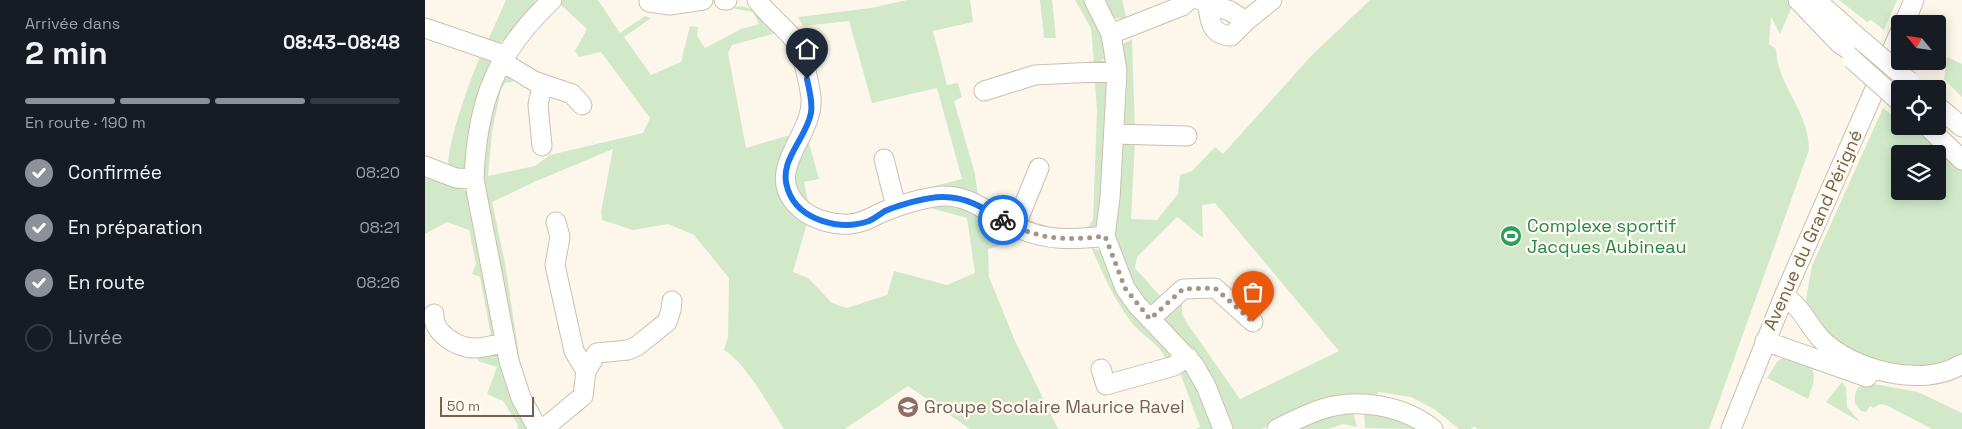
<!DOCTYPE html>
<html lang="fr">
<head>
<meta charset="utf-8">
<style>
	body { margin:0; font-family:"Space Grotesk",sans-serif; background:#242831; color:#f1f3f6; height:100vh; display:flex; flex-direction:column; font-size:19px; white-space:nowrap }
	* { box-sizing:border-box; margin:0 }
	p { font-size:16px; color:#9ea1a6 }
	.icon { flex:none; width:28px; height:28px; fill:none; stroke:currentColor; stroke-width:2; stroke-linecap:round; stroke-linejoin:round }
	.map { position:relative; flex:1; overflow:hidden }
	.drawer { display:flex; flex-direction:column; background:#171b24; width:425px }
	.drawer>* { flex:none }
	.needle { width:32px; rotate:299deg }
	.controls { position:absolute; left:1466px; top:15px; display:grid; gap:10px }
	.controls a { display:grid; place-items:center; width:55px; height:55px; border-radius:5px; background:#171b24; box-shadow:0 2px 12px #0003; font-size:25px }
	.scale { position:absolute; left:15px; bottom:12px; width:94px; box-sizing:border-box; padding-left:5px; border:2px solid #76624e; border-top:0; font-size:14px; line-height:18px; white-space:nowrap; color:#76624e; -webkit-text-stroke:4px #fefbf1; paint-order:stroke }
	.pin { position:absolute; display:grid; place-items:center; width:42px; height:42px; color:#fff; margin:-51px -21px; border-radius:50% 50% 50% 0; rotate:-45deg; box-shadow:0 0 5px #0007 }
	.pin .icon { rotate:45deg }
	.courier { position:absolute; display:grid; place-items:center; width:50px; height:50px; margin:-25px; border:4px solid #1a73e8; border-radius:50%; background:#fff; color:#222; box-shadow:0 1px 6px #0007 }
	.overview em { font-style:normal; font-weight:600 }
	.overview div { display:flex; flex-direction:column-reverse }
	.overview { display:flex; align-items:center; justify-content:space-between; height:85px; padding:0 25px }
	h1 { font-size:32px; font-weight:600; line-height:38px }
	.bar { display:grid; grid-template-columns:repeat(4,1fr); gap:8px 5px; align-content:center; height:60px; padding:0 25px }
	.bar i { height:6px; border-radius:4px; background:#363941 }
	.bar .on { background:#8c9099 }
	.bar p { grid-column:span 4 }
	ol { padding:0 25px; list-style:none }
	li { display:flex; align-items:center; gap:15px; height:55px }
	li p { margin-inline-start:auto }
	li .icon { padding:5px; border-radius:50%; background:#8c9099; color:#fff; stroke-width:4 }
	li:last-child { color:#9ea1a6 }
	li i { width:28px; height:28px; border:2px solid #363941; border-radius:50% }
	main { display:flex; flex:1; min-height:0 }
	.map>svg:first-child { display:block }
	.green { fill:#d1e9c9; fill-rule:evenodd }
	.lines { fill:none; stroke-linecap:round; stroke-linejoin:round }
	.minor-casing { stroke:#ccbfad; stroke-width:21 }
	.minor { stroke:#fff; stroke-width:19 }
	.minor-bridge-casing { stroke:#ccbfad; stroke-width:21; stroke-linecap:butt }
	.minor-bridge { stroke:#fff; stroke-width:19 }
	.done { stroke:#a59685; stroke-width:5; stroke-dasharray:0 9 }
	.route { stroke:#1a73e8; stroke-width:6 }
	.labels { text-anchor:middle; stroke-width:4.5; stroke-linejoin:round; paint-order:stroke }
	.leisure-label { font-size:18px; fill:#27864d; stroke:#fefbf1; text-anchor:start }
	.street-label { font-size:18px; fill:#76624e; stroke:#fefbf1 }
	.education-label { font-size:18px; fill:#785e54; stroke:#fefbf1; text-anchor:start }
</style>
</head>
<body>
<main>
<section class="drawer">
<div class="overview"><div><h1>2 min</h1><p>Arrivée dans</p></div><em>08:43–08:48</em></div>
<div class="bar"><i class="on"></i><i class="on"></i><i class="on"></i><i></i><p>En route · 190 m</p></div>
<ol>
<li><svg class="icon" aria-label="check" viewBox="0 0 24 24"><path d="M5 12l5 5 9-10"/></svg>Confirmée<p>08:20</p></li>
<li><svg class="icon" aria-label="check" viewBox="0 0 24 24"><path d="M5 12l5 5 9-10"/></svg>En préparation<p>08:21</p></li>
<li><svg class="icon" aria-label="check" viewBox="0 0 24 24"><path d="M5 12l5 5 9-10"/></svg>En route<p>08:26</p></li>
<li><i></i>Livrée</li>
</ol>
</section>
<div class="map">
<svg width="1537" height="429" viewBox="0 0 1537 429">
	<rect width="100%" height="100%" fill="#fcf7ea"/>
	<path class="green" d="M 81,0 L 111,0 L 85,38 L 74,42 L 63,40 Z
		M 138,0 L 173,0 L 195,33 L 220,16 L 226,18 L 199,37 L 226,75 L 256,62 L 265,26 L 273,27 L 272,36 L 280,48 L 316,29 L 334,24 L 328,12 L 306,8 C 327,1 340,20 355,32 L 307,45 L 303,53 L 321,148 L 372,133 L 359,200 L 368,215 L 382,223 L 368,272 L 383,278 L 407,303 L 422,308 L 462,295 L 469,271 L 522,285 L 550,273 L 542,218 L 505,208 C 522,198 563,215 575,229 C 578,233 579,240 581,244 L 563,249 L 564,277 L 590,341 L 633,429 L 545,429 L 483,386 L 420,429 L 359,429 C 346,408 319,361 299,350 L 303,337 L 304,278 L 269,235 L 243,224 L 208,230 L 177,220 L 176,212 L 188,149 L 109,182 L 67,202 L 80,263 L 98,381 L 113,409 L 100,396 L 55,182 L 58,132 L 79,75 L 83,74 L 95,80 L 80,83 L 76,89 L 67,132 L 63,176 L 110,166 L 125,155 L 218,133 L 225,118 L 176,52 L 154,57 L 150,51 L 162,29 L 135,4 Z
		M 482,0 L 545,0 L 548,22 L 508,31 L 522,85 L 533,83 L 537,97 L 529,101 L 550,174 L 553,197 L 592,212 L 589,216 L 495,195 L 494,190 L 537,179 L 512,88 L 447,103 L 424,21 L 378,26 L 373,17 L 446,8 Z
		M 615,0 L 627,0 L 631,38 L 619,38 Z
		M 650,0 L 664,0 L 678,26 L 681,58 L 669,63 L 666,28 Z
		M 676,0 L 697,0 L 702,19 L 687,18 Z
		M 945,0 L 1364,0 L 1366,9 L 1355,34 L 1346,17 L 1344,44 L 1351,49 C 1353,87 1384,111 1384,150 L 1284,429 L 1053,429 L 1049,426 L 1046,429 L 1034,429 L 1009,409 L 986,397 L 954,392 L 948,398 L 883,408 L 836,429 L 806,429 L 736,320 L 757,301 L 757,314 L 762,323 L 815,399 L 914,351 L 790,203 L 777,205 L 778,238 L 752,217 L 712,257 L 710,268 L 736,297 L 723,306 L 713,300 L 688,237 L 695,141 L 710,141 L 706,219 L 732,220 L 753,194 L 755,175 L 767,171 L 790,147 L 798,154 L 886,56 Z
		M 1414,0 L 1472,0 L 1459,30 L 1446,20 L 1442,22 Z
		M 707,39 L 710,131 L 698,127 L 698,44 Z
		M 57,52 L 65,58 L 67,63 L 42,167 L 39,170 L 24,169 C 19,150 48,72 57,52 Z
		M 1522,57 L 1537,64 L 1537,97 L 1519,79 Z
		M 678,82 L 684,84 L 687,93 L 678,210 C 677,216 677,224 672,229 C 659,241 620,232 605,227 L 602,219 L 633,231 L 662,229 L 668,219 L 672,111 L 670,83 Z
		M 1458,108 L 1470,117 L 1475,116 L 1475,126 L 1486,126 L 1537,170 L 1537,359 L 1522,366 L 1460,367 L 1402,339 L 1380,305 L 1387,266 ZM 1475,154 L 1512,154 L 1512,191 L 1475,191 Z
		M 384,143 L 394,179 L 379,182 L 383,201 C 408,225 426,214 456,206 L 446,216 L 406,219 L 369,193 L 368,163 Z
		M 0,173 L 44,192 L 74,337 L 66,336 L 55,277 L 47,274 L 51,264 L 44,230 L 22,222 L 0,234 Z
		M 666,247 L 677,252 L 689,285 L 748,354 L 745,354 L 743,365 C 737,343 716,337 704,319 C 688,297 677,272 666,247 Z
		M 71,353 L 76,357 L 106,429 L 92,429 L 93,425 L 78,401 L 62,394 L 72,367 L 53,361 L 53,357 Z
		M 1359,357 L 1386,365 C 1392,378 1387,387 1383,399 L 1342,378 L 1352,362 Z
		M 754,370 L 764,372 L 788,429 L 770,429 L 775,427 Z
		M 1417,382 L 1421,388 L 1422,407 L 1435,422 L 1401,402 Z
		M 1444,383 L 1493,392 L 1537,413 L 1537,429 L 1507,429 L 1461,405 L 1455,404 L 1448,408 L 1445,406 L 1441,412 L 1436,411 L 1430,403 C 1429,392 1432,384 1444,383 Z
		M 928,412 L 932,427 L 918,424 L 903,429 L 869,429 L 887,420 Z
		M 939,412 L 971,418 L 994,429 L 940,428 Z"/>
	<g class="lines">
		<g class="minor-casing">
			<path id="minor" d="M 299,0 L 302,0
				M 332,0 C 342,14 355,23 366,36 C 378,50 383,78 386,97 C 390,136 335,172 375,208 C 388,220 408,225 425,224 C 440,223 449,215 463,210 C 479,204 502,197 518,196 C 547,195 566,216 591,227 C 620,241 648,240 680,236
				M 669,0 L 686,34 L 692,71 L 685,198 L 680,236 L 700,288 L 712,305 L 769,365 L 781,386 L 798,429
				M 775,0 L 805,11 L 821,21 L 806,36 C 786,35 784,20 783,3
				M 1373,0 L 1414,43 L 1430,54
				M 1391,0 L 1436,40
				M 224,2 L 245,5 L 278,0
				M 821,21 L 847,0
				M 1479,24 L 1489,0
				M 0,28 L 79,55
				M 686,34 L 757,6 L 764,0
				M 76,61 L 109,81 L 147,94 L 157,105
				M 559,91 L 610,75 L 692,71
				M 1512,106 L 1537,127
				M 1502,126 L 1537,160
				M 689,134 L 762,136
				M 117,146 L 113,105 L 117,85
				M 459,159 L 471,207
				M 0,166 L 31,178 L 49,179
				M 590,227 L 614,168
				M 1359,296 C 1376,306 1383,325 1396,339 C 1426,370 1499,389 1537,364
				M 9,314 C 7,332 32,348 49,348 C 60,348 70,345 80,342
				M 725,319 L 758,289 L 790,288 L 828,322
				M 1340,341 L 1442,377
				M 676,369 L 681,385 L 749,366 L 763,357
				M 161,371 L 172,353 L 203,350 L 212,346 L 242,322 L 246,310 L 247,301
				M 113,429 L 96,398 L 84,361 L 49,179 C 52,102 70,54 127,0
				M 118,429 L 158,396 L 161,371 L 149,351 L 130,265 L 135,237 L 131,222
				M 852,429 C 866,422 880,415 894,410 C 931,397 978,405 1008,429
				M 1306,429 L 1359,296 L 1475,32"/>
		</g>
		<use href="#minor" class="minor"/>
		<g class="minor-bridge-casing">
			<path id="minor-bridge" d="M 1436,40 L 1484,81
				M 1427,59 L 1475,102"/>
		</g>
		<use href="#minor-bridge" class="minor-bridge"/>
	</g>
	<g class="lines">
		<path class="done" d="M 578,220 C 613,240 641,241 680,236 L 700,288 L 725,319 L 758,289 L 790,288 L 828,322"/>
		<path class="route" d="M 382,79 C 384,90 388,101 386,113 C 381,140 352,161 363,190 C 374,221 416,231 444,221 C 450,218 455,214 460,211 C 474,205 505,196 519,197 C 542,197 560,209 578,220"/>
	</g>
	<defs>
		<g id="stadium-disc" transform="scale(1.125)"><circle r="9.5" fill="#2e9e5b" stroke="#fefbf1"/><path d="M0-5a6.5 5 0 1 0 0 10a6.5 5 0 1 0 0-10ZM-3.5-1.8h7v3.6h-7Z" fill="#fff"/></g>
		<g id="school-disc" transform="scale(1.125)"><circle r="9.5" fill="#8d6e63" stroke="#fefbf1"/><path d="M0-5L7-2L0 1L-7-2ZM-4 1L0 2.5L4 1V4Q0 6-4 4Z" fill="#fff"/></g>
	</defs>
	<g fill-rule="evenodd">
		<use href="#stadium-disc" x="1086" y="236"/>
		<use href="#school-disc" x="483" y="407"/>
	</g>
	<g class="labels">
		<g class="leisure-label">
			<text x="1102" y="232">Complexe sportif<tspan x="1102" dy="21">Jacques Aubineau</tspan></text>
		</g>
		<g class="street-label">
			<text transform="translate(1388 230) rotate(-66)" y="6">Avenue du Grand Périgné</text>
		</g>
		<g class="education-label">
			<text x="499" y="413">Groupe Scolaire Maurice Ravel</text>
		</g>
	</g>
</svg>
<div class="controls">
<a><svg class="needle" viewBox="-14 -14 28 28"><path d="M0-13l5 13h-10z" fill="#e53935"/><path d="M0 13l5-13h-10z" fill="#9ea1a6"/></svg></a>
<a><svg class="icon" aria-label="locate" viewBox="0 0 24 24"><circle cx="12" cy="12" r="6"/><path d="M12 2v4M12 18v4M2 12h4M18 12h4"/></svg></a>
<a><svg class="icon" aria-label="layers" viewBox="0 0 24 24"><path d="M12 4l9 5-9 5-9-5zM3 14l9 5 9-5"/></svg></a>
</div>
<div class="scale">50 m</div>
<div class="pin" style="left:828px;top:322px;background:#ea580c"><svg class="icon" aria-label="bag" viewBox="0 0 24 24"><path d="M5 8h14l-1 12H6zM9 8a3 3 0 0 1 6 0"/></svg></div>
<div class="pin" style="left:382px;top:79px;background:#1f2937"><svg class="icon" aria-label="home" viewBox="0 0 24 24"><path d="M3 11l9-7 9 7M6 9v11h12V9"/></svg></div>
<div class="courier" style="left:578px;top:220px"><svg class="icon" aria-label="bike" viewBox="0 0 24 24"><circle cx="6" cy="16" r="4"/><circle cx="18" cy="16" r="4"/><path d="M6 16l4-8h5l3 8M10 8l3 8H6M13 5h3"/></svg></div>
</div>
</main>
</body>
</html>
